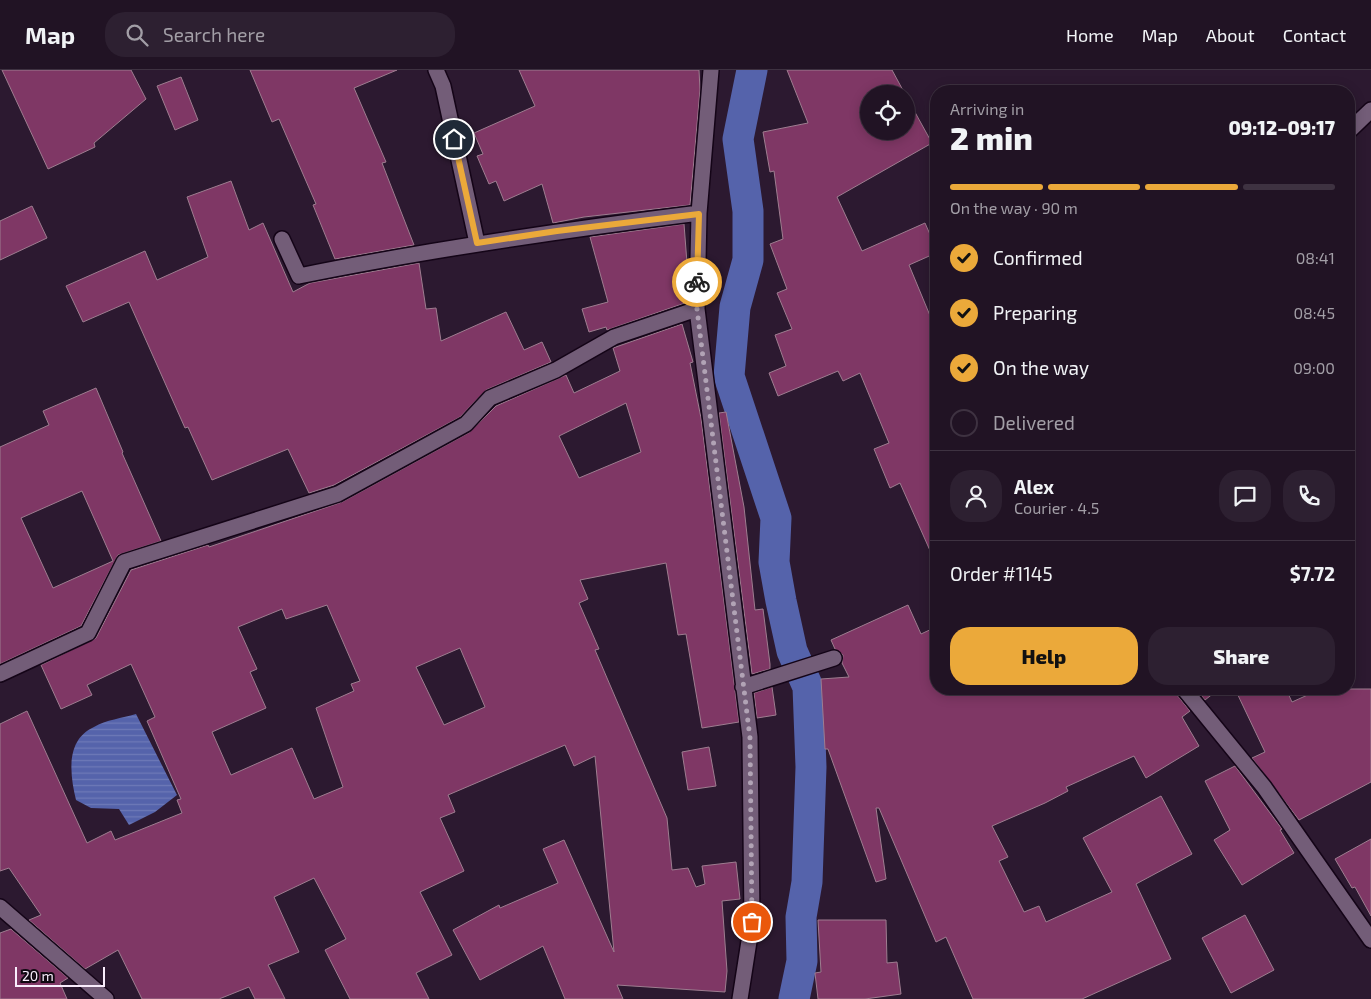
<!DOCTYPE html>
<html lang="en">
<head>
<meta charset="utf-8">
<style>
	body { margin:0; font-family:"Exo 2",sans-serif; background:#2d2031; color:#f1f3f6; height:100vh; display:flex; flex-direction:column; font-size:19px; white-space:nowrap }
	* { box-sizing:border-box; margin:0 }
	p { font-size:16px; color:#a29ea6 }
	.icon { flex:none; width:28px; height:28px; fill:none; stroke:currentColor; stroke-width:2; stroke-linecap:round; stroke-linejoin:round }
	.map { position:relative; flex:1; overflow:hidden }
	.drawer { position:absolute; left:930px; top:15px; width:425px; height:610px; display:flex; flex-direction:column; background:#211324; border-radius:20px; box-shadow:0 2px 12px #0003,0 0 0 1px #3e3241 }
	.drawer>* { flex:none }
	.tools { position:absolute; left:860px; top:15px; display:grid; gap:10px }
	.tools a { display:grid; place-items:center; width:55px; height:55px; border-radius:50%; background:#211324; box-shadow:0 2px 12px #0003,0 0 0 1px #3e3241; font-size:25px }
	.scale { position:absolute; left:15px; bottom:12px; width:90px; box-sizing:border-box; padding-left:5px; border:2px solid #f9edfc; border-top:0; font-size:14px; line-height:18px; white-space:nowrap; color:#f9edfc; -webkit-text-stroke:4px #100811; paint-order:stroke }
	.pin { position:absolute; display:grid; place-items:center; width:42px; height:42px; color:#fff; margin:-21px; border:2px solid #fff; border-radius:50%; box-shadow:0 1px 5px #0007 }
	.courier { position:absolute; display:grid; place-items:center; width:50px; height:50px; margin:-25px; border:4px solid #eba93a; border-radius:50%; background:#fff; color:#222; box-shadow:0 1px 6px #0007 }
	.headline em { font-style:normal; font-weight:800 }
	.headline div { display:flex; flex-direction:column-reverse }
	.headline { display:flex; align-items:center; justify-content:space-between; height:85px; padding:0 20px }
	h1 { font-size:32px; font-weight:800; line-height:38px }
	.bar { display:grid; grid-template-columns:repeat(4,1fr); gap:8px 5px; align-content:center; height:60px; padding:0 20px }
	.bar i { height:6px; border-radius:4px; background:#3e3241 }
	.bar .active { background:#eba93a }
	.bar p { grid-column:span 4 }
	.line { display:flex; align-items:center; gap:12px; padding:0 20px; border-top:1px solid #3e3241 }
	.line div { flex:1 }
	.round { display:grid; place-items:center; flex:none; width:52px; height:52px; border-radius:20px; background:#2d2031 }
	ol { padding:0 20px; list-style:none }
	li { display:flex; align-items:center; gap:15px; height:55px }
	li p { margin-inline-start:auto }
	li .icon { padding:5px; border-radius:50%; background:#eba93a; color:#111; stroke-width:4 }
	li:last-child { color:#a29ea6 }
	li i { width:28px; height:28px; border:2px solid #3e3241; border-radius:50% }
	.button { display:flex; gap:10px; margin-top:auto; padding:10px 20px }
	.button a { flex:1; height:58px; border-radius:20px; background:#eba93a; color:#111; font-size:20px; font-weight:800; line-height:58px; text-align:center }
	.button a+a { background:#2d2031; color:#f1f3f6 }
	header { display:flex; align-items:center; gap:30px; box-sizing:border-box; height:70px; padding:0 25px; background:#211324; border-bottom:1px solid #3e3241 }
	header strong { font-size:24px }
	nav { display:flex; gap:28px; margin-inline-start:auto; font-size:18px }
	.search { width:350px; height:45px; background:#2d2031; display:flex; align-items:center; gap:12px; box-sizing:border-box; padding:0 18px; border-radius:20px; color:#a29ea6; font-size:19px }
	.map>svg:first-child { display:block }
	.water { fill:url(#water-rules) }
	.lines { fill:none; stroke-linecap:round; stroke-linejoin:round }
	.canal { stroke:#5563ab; stroke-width:31 }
	.building { fill:#7f3765; stroke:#9e7d90; fill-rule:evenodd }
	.minor-casing { stroke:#140417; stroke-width:18 }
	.minor { stroke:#735d78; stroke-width:15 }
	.done { stroke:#b1a3b5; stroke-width:5; stroke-dasharray:0 9 }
	.route { stroke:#eba93a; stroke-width:6 }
</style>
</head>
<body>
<header>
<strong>Map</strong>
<div class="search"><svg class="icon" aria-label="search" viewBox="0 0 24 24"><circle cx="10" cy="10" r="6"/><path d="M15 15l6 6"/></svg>Search here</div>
<nav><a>Home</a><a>Map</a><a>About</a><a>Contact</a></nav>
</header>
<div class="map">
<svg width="1371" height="929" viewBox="0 0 1371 929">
	<defs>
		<pattern id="water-rules" width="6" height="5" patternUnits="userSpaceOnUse" patternTransform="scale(1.25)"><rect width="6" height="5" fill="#5563ab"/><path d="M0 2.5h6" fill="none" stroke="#6e7ab7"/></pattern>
	</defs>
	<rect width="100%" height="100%" fill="#2c1930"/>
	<path class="water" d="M 136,644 L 177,725 L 155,742 L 129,755 L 119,739 L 91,738 L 76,730 C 70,705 65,670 94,657 C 106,650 122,648 136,644 Z"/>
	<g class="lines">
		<path class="canal" d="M 752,0 L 738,69 L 748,141 L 748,190 L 735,237 L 729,306 L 776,448 L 774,492 L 781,531 L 792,581 L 808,617 L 811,697 L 807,812 L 801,847 L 802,891 L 794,929"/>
	</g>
	<path class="building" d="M 2,0 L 131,0 L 146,29 L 94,73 L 95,77 L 48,99 Z
		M 250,0 L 397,0 L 354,18 L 386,92 L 382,93 L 414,175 L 335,189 L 313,135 L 316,134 L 279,49 L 272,52 Z
		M 519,0 L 699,0 L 700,20 L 690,135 L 584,147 L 553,153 L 542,114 L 504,131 L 496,111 L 489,114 L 477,86 L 483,84 L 474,63 L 535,36 Z
		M 787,0 L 892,0 L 905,24 L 869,24 L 869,61 L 906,61 L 906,26 L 932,73 L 837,127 L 862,181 L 925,153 L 936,178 L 936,183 L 909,195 L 936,260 L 936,494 L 900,413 L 890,418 L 874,379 L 889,373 L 860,303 L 843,311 L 838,301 L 778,326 L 769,303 L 786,296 L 775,265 L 792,259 L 777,223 L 787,219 L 770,174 L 783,169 L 774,101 L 770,102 L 763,62 L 808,53 Z
		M 181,7 L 198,50 L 175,60 L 157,16 Z
		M 231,111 L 249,160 L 263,153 L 293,222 L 310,213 L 419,193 L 426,239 L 436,238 L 441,271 L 506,242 L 524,280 L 542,272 L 551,292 L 486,320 L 460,347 L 334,415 L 309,423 L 288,379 L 212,410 L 188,357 L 185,358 L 129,232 L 83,252 L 66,216 L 145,181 L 157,210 L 208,187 L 187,127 Z
		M 32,136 L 47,168 L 0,190 L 0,151 Z
		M 684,154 L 688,206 L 678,207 L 685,233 L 607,260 L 606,257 L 589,262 L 582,239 L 608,232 L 590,167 Z
		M 682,254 L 693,292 L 690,293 L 701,348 L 739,652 L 702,658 L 686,564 L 678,565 L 666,493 L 580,510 L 588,529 L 579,533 L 599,579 L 595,580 L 667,748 L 672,800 L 688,798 L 696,817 L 705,814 L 702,796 L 736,792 L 740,829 L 722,831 L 727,901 L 725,922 L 617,915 L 623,929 L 565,929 L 543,876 L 480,910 L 453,860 L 499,835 L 500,838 L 558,813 L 543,779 L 564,770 L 614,882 L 595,686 L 574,696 L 565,675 L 448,725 L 455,742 L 440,748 L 464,801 L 420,822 L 452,885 L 416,903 L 429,929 L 350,929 L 325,880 L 346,869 L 314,808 L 274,827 L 299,882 L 268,895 L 285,929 L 255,929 L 249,917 L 219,929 L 142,929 L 118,880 L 85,899 L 29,850 L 41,845 L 9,798 L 0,801 L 0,654 L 27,641 L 87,773 L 111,761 L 115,770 L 182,743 L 177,730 L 181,729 L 147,651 L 155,647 L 131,594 L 87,615 L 92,625 L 61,639 L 41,595 L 96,568 L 131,500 L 208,475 L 209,477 L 342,432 L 470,362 L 496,336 L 566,305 L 574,323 L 620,301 L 613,278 ZM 626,333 L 641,382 L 579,408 L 559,366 ZM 327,535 L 360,611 L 351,614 L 354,621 L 316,638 L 343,717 L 314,729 L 292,678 L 231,705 L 212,662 L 266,638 L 250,602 L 257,599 L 238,557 L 282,539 L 286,549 ZM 460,578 L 485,637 L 444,655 L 416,597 Z
		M 96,318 L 123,382 L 122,383 L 161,471 L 118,485 L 81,556 L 0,594 L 0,377 L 49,355 L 43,341 ZM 82,421 L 113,491 L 53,518 L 21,448 Z
		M 726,342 L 744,437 L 755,540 L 763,539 L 770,594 L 770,599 L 752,604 L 719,343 Z
		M 908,535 L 921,564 L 936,557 L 936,619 L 1175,619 L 1177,625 L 1190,641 L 1182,647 L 1199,676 L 1146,708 L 1134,686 L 1066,717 L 1068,721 L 1045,733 L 992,756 L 1008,787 L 999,791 L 1024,842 L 1039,836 L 1046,852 L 1112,822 L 1083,768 L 1161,726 L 1192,784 L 1136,814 L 1171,889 L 1082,929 L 973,929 L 946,867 L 936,872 L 879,738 L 876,738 L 886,809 L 876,812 L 828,679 L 825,679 L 821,609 L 849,607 L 842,593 L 843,585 L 835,579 L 831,570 Z
		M 772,617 L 776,645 L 757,648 L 754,623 Z
		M 1196,619 L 1219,619 L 1205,630 Z
		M 1235,619 L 1286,619 L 1292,632 L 1321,619 L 1371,619 L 1371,712 L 1299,750 L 1252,688 L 1265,682 Z
		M 709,677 L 716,716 L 688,720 L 682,682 Z
		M 1235,696 L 1282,759 L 1280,760 L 1294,783 L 1242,815 L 1214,770 L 1230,760 L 1205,711 Z
		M 1371,769 L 1371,846 L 1355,817 L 1352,818 L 1335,789 Z
		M 1245,845 L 1274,900 L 1231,923 L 1202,868 Z
		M 818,850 L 886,850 L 887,893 L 897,892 L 901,924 L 865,929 L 818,929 L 815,903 L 821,902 Z
		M 11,859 L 68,908 L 60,913 L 67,929 L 0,929 L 0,863 Z"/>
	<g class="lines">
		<g class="minor-casing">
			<path id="minor" d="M 436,0 L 443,16 L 477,173
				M 711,0 L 699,143 L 697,239 L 750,667 L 752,852 L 740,929
				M 1349,61 L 1371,40
				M 282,169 L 299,206 C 431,179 564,160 699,143
				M 0,604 L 88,563 L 124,492 L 338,424 L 466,354 L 490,328 L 556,300 L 614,267 L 697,239
				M 743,617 L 834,588
				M 1184,619 L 1264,717 L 1371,870
				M 0,837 L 106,929"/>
		</g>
		<use href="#minor" class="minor"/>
	</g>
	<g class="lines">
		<path class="done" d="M 697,212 L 697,239 L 750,668 L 752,852"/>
		<path class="route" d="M 454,69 L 477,173 L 557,161 L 699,144 L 697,212"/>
	</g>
</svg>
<div class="tools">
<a><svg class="icon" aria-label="locate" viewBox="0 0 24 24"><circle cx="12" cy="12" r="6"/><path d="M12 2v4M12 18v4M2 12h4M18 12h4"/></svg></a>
</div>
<div class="scale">20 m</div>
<div class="pin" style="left:752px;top:852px;background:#ea580c"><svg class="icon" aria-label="bag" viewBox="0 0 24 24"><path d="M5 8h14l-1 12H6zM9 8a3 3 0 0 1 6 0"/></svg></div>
<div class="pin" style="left:454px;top:69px;background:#1f2937"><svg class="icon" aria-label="home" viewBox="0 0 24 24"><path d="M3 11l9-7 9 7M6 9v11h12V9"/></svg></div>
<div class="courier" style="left:697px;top:212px"><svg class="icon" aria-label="bike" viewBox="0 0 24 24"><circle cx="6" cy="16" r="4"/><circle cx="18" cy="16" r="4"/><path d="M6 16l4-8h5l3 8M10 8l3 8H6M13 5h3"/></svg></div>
<section class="drawer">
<div class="headline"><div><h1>2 min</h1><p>Arriving in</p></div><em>09:12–09:17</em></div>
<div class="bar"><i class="active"></i><i class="active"></i><i class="active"></i><i></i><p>On the way · 90 m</p></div>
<ol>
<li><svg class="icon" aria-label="check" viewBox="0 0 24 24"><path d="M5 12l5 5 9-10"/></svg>Confirmed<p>08:41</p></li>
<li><svg class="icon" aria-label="check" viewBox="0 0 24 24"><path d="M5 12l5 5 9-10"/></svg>Preparing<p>08:45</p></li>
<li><svg class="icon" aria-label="check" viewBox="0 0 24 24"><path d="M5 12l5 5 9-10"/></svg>On the way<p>09:00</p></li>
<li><i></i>Delivered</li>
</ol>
<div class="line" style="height:90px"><a class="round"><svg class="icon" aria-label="person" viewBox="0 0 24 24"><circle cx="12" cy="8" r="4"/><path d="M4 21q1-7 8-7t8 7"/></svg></a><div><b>Alex</b><p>Courier · 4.5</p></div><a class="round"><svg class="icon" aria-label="chat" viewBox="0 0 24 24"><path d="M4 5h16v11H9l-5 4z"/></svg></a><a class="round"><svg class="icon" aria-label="phone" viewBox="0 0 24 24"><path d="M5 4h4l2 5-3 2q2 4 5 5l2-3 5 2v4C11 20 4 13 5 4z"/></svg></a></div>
<div class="line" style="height:65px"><div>Order #1145</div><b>$7.72</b></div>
<div class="button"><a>Help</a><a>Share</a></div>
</section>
</div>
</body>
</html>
